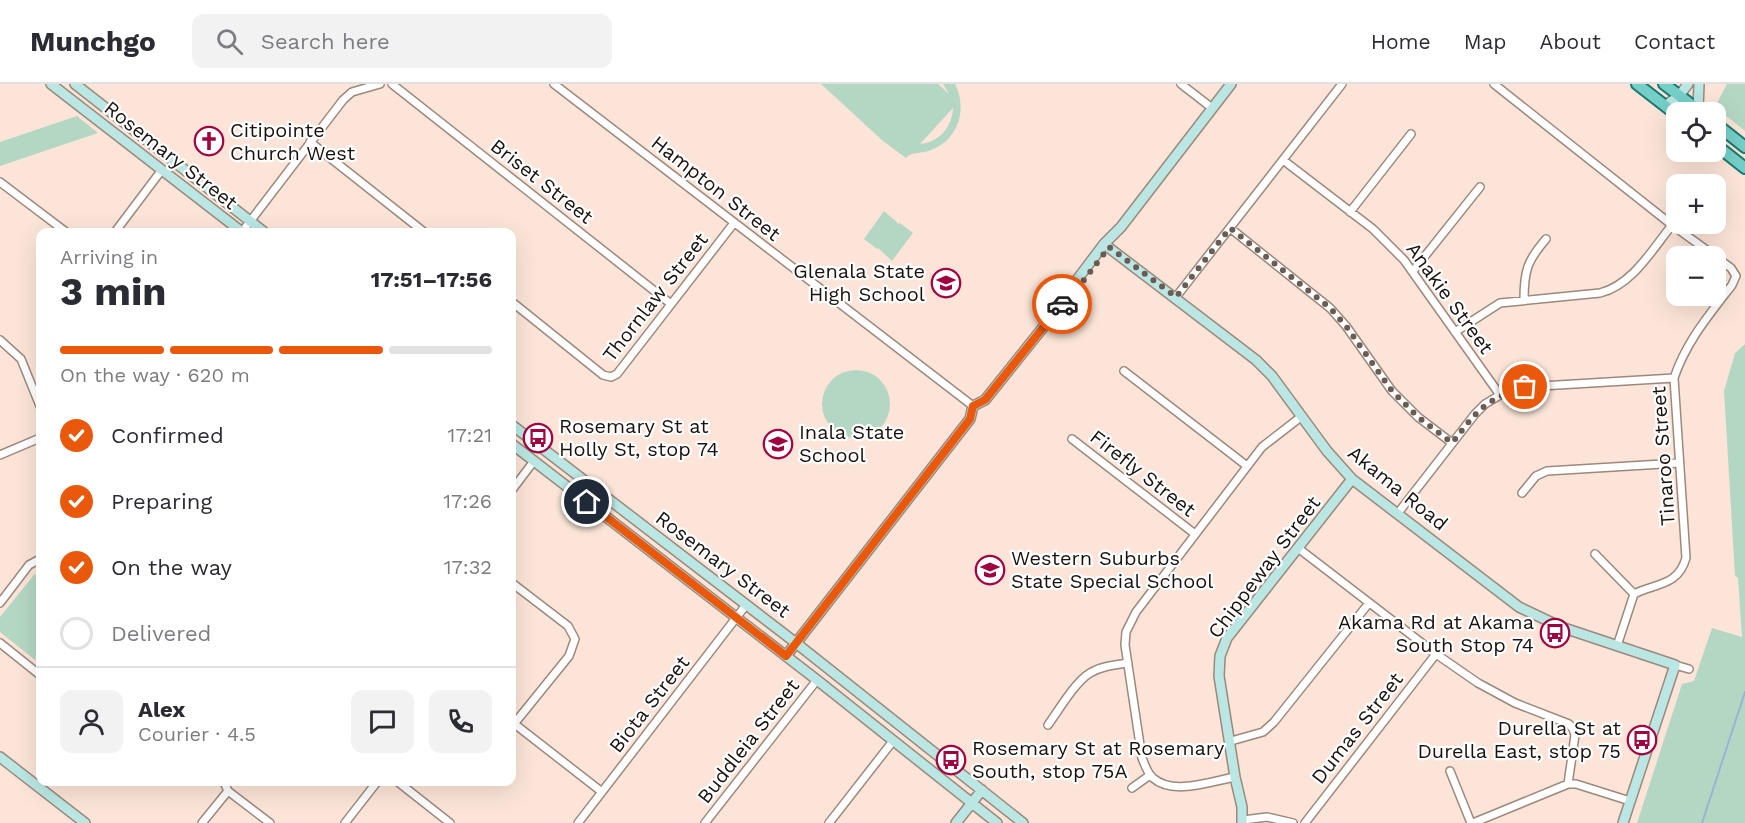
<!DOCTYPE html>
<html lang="en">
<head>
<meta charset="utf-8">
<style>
	body { margin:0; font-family:"Work Sans",sans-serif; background:#f2f2f3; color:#2b2b33; height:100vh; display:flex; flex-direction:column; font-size:22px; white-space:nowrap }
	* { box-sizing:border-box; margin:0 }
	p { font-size:20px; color:#7c7c81 }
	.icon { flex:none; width:33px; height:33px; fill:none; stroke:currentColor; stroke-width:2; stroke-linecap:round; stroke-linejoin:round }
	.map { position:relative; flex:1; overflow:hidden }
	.side { position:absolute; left:36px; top:144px; width:480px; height:558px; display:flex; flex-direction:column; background:#fff; border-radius:12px; box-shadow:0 6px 24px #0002 }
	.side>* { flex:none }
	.tools { position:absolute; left:1666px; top:18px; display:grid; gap:12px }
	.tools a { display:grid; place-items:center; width:60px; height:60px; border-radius:12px; background:#fff; box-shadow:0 6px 24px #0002; font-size:30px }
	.pin { position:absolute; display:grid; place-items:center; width:51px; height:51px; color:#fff; margin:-26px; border:3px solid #fff; border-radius:50%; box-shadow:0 2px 6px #0007 }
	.courier { position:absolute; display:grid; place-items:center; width:60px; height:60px; margin:-30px; border:4px solid #ea580c; border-radius:50%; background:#fff; color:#222; box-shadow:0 2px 8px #0007 }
	.head em { font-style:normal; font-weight:700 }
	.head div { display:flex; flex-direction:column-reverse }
	.head { display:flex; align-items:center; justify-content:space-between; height:102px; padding:0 24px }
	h1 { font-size:39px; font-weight:700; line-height:45px }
	.bar { display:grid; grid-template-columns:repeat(4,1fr); gap:9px 6px; align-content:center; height:72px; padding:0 24px }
	.bar i { height:8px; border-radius:4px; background:#e1e1e2 }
	.bar .selected { background:#ea580c }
	.bar p { grid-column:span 4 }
	.line { display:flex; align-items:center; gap:15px; padding:0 24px; border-top:2px solid #e1e1e2 }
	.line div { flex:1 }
	.round { display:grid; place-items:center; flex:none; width:63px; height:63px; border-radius:12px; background:#f2f2f3 }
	ol { padding:0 24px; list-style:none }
	li { display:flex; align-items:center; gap:18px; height:66px }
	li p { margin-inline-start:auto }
	li .icon { padding:6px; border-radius:50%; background:#ea580c; color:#fff; stroke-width:4 }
	li:last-child { color:#7c7c81 }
	li i { width:33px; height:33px; border:3px solid #e1e1e2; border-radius:50% }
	header { display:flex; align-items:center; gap:36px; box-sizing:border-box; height:84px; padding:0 30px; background:#fff; border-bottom:2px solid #e1e1e2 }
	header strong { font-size:28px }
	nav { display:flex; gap:33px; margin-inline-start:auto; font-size:21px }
	.search { width:420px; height:54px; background:#f2f2f3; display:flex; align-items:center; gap:15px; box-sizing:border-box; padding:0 21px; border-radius:12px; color:#7c7c81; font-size:22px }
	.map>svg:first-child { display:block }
	.green { fill:#b4d7c3; fill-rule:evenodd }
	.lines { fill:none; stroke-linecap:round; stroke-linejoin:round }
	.stream { stroke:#9bb2d5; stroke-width:2 }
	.street-casing { stroke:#9d887c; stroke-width:10 }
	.secondary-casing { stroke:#9d887c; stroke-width:12 }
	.primary-casing { stroke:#19786f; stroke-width:14 }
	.street { stroke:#fff; stroke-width:7 }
	.secondary { stroke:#bae7e3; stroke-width:9 }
	.primary { stroke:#75cfc8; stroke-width:10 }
	.done { stroke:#695c55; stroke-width:6; stroke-dasharray:0 10.8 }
	.route { stroke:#ea580c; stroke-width:8 }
	.labels { text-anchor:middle; stroke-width:4.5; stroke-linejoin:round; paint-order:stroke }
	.poi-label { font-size:20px; fill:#1a120e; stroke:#fff; text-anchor:start }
	.street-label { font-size:20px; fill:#1a120e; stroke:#fff }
</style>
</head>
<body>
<header>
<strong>Munchgo</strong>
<div class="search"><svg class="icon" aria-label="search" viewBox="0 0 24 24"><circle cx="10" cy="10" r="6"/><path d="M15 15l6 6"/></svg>Search here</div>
<nav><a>Home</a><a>Map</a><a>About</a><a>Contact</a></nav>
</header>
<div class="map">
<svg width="1745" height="739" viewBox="0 0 1745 739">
	<rect width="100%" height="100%" fill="#fce5d8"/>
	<path class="green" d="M 821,0 L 938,0 L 949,10 L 943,0 L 955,0 C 968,25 958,56 931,66 C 922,70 912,67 906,74 L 883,57 ZM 953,24 C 952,44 939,58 920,60 Z
		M 1727,0 L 1745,0 L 1745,47 L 1715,23 Z
		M 77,32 L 98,49 L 0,82 L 0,58 Z
		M 884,127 L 899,140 L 900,139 L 913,149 L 892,177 L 878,164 L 877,165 L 864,155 Z
		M 1745,260 L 1745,739 L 1637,739 L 1682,600 L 1694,597 L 1712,544 L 1742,553 L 1738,494 L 1735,492 L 1724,307 L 1735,269 Z
		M822 320a34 34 0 1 1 68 0a34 34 0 1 1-68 0Z
		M 40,486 L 40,580 L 0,548 L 0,533 L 33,492 Z"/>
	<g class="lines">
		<path class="stream" d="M 1702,739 L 1745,608"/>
		<g class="street-casing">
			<path id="street" d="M 392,0 L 671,220
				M 554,0 L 973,322
				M 1181,0 L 1212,24
				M 1494,0 L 1672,141 L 1715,172
				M 310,58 L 424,148
				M 1283,76 L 1373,145 L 1404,176 L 1500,311
				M 0,98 L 66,148
				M 1350,128 L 1411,50
				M 1230,144 L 1330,224 L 1346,242 L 1392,307 L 1418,333 L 1452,359
				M 115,148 L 161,87
				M 242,148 L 343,16 L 352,8 L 380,0
				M 1413,187 L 1480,103
				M 1176,213 L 1342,0
				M 1524,216 C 1524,187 1527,177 1546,155
				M 512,218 L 603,291 L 611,293 L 617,290 L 734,139
				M 1455,248 L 1500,219 L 1600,209 C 1632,201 1652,166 1672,141
				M 0,256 L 21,275 L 40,322
				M 1124,287 L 1247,382
				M 1072,355 L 1195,450
				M 0,371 L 40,354
				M 512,406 L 534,377
				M 1522,409 L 1536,392 L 1547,387 L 1679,379
				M 1398,429 L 1475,330 L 1485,320 L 1500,311 L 1525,303 L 1674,294
				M 1298,464 L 1436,570 L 1478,599 L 1515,619 L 1569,640 L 1573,645 L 1575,651 L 1568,700
				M 1595,470 L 1634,510
				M 512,499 L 568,542 L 575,555 L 569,572 L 514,640
				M 0,519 L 29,481 L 40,475
				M 0,559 L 40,591
				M 1617,562 L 1634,510 C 1656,499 1678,502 1686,474 L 1674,294 C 1686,258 1709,231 1732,201 L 1736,192 L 1731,184 L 1716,173
				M 1675,581 L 1689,585
				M 512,638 L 602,708
				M 1048,641 C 1059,626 1075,598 1090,589 C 1101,582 1115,581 1128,579
				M 1231,657 L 1263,648 L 1274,638 L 1369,519
				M 1450,687 L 1471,739
				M 1235,693 C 1212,697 1173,712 1153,694 C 1147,689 1145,681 1142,674 L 1125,561 L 1126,548 L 1136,528 L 1262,363 L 1302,332
				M 224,698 L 228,707 L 270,739
				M 398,698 L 450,739
				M 1132,704 L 1150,691
				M 1243,736 L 1267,733 L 1293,739
				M 202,739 L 228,707
				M 345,739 L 377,698
				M 578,739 L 746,521
				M 705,739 L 817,596
				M 829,739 L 893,657
				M 1305,739 L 1436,570
				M 1473,739 L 1568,700 L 1576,700 L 1630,717"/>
		</g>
		<g class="secondary-casing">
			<path id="secondary" d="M 51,0 L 242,148
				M 75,0 L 264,148
				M 1665,22 L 1679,12 L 1688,0
				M 1698,26 L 1699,0
				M 1104,160 L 1256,276 L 1272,292 L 1327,367 L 1352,395 L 1519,523 L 1561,543 L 1675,581 L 1623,739
				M 512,341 L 796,559 L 1023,739
				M 512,360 L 817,596 L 997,739
				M 786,572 L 970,335 L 973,322 L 985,316 L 1065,216 L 1067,209 L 1104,160 L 1121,143 L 1231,0
				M 0,673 L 85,739
				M 956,739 L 982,706
				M 1242,739 L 1242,723 L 1235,693 L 1219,592 L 1220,572 L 1227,554 L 1352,395"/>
		</g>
		<g class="primary-casing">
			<path id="primary" d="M 1637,0 L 1677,31
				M 1664,0 L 1701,28
				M 1716,40 L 1745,63
				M 1716,61 L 1745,84"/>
		</g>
		<use href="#street" class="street"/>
		<use href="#secondary" class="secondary"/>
		<use href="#primary" class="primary"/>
	</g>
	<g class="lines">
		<path class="done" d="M 1062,220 L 1072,212 L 1109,163 L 1176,213 L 1230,144 L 1330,224 L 1346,242 L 1392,307 L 1418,333 L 1452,359 C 1478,326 1484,316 1525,303"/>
		<path class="route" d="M 587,418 L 786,572 L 970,335 L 973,322 L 985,316 L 1062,220"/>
	</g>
	<defs>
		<g id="church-ring" transform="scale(1.5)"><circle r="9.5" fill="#fff" stroke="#a10340" stroke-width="1.5"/><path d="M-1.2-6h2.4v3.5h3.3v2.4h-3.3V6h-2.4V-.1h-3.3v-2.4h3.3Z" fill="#a10340"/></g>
		<g id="school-ring" transform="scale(1.5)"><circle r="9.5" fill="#fff" stroke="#a10340" stroke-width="1.5"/><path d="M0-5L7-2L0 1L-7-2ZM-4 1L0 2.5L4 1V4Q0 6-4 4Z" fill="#a10340"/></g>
		<g id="bus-ring" transform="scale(1.5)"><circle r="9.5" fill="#fff" stroke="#a10340" stroke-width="1.5"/><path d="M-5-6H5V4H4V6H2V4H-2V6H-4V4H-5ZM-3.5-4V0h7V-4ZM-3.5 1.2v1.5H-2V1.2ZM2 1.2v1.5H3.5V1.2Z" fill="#a10340"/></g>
	</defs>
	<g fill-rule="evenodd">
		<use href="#church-ring" x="209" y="57"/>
		<use href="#school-ring" x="946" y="199"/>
		<use href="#bus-ring" x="538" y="354"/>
		<use href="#school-ring" x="778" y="360"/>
		<use href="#school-ring" x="990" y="486"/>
		<use href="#bus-ring" x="1555" y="549"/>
		<use href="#bus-ring" x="1642" y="656"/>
		<use href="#bus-ring" x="951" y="676"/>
	</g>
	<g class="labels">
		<g class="poi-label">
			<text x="230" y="53">Citipointe<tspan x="230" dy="23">Church West</tspan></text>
			<text x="925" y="194" text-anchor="end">Glenala State<tspan x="925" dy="23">High School</tspan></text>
			<text x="559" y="349">Rosemary St at<tspan x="559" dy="23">Holly St, stop 74</tspan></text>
			<text x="799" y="355">Inala State<tspan x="799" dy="23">School</tspan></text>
			<text x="1011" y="481">Western Suburbs<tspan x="1011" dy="23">State Special School</tspan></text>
			<text x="1534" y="545" text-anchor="end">Akama Rd at Akama<tspan x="1534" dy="23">South Stop 74</tspan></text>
			<text x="1621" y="651" text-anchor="end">Durella St at<tspan x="1621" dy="23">Durella East, stop 75</tspan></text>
			<text x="972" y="671">Rosemary St at Rosemary<tspan x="972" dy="23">South, stop 75A</tspan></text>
		</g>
		<g class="street-label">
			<text transform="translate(171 71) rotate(38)" y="7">Rosemary Street</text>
			<text transform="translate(542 97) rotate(38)" y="7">Briset Street</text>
			<text transform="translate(716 104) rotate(38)" y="7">Hampton Street</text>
			<text transform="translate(655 213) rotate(-52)" y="7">Thornlaw Street</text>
			<text transform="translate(1450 214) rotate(54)" y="7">Anakie Street</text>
			<text transform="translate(1663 372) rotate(-94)" y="7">Tinaroo Street</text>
			<text transform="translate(1143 389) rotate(38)" y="7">Firefly Street</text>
			<text transform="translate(1398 404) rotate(39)" y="7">Akama Road</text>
			<text transform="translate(723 480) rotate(37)" y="7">Rosemary Street</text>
			<text transform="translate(1264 483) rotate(-53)" y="7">Chippeway Street</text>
			<text transform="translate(649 620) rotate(-52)" y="7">Biota Street</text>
			<text transform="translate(1357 644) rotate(-52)" y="7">Dumas Street</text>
			<text transform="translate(748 657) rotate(-52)" y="7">Buddleia Street</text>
		</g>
	</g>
</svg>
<div class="tools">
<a><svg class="icon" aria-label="locate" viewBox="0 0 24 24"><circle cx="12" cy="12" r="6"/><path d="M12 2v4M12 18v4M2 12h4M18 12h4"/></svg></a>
<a>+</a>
<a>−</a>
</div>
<div class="pin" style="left:1525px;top:303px;background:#ea580c"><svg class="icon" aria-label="bag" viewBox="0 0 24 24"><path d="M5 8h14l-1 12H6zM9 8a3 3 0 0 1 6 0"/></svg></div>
<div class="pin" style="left:587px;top:418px;background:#1f2937"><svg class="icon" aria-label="home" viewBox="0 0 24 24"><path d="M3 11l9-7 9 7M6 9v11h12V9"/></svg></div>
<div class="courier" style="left:1062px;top:220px"><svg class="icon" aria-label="car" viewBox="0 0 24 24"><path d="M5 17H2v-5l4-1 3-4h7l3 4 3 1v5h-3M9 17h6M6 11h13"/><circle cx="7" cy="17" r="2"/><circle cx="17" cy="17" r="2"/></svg></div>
<section class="side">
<div class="head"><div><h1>3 min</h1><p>Arriving in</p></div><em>17:51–17:56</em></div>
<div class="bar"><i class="selected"></i><i class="selected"></i><i class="selected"></i><i></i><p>On the way · 620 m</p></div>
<ol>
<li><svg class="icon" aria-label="check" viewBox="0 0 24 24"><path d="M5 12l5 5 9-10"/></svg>Confirmed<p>17:21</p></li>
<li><svg class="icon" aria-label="check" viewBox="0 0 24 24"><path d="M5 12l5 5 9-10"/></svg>Preparing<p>17:26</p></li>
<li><svg class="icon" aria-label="check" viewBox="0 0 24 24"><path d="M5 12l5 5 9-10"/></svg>On the way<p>17:32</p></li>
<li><i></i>Delivered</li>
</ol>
<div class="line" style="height:108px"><a class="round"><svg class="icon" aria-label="person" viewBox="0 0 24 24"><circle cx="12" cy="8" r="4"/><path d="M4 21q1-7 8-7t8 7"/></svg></a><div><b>Alex</b><p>Courier · 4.5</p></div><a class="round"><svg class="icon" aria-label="chat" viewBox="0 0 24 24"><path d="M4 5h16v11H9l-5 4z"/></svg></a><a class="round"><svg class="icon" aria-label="phone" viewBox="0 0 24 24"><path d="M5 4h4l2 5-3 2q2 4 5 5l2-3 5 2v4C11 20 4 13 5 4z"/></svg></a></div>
</section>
</div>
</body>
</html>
